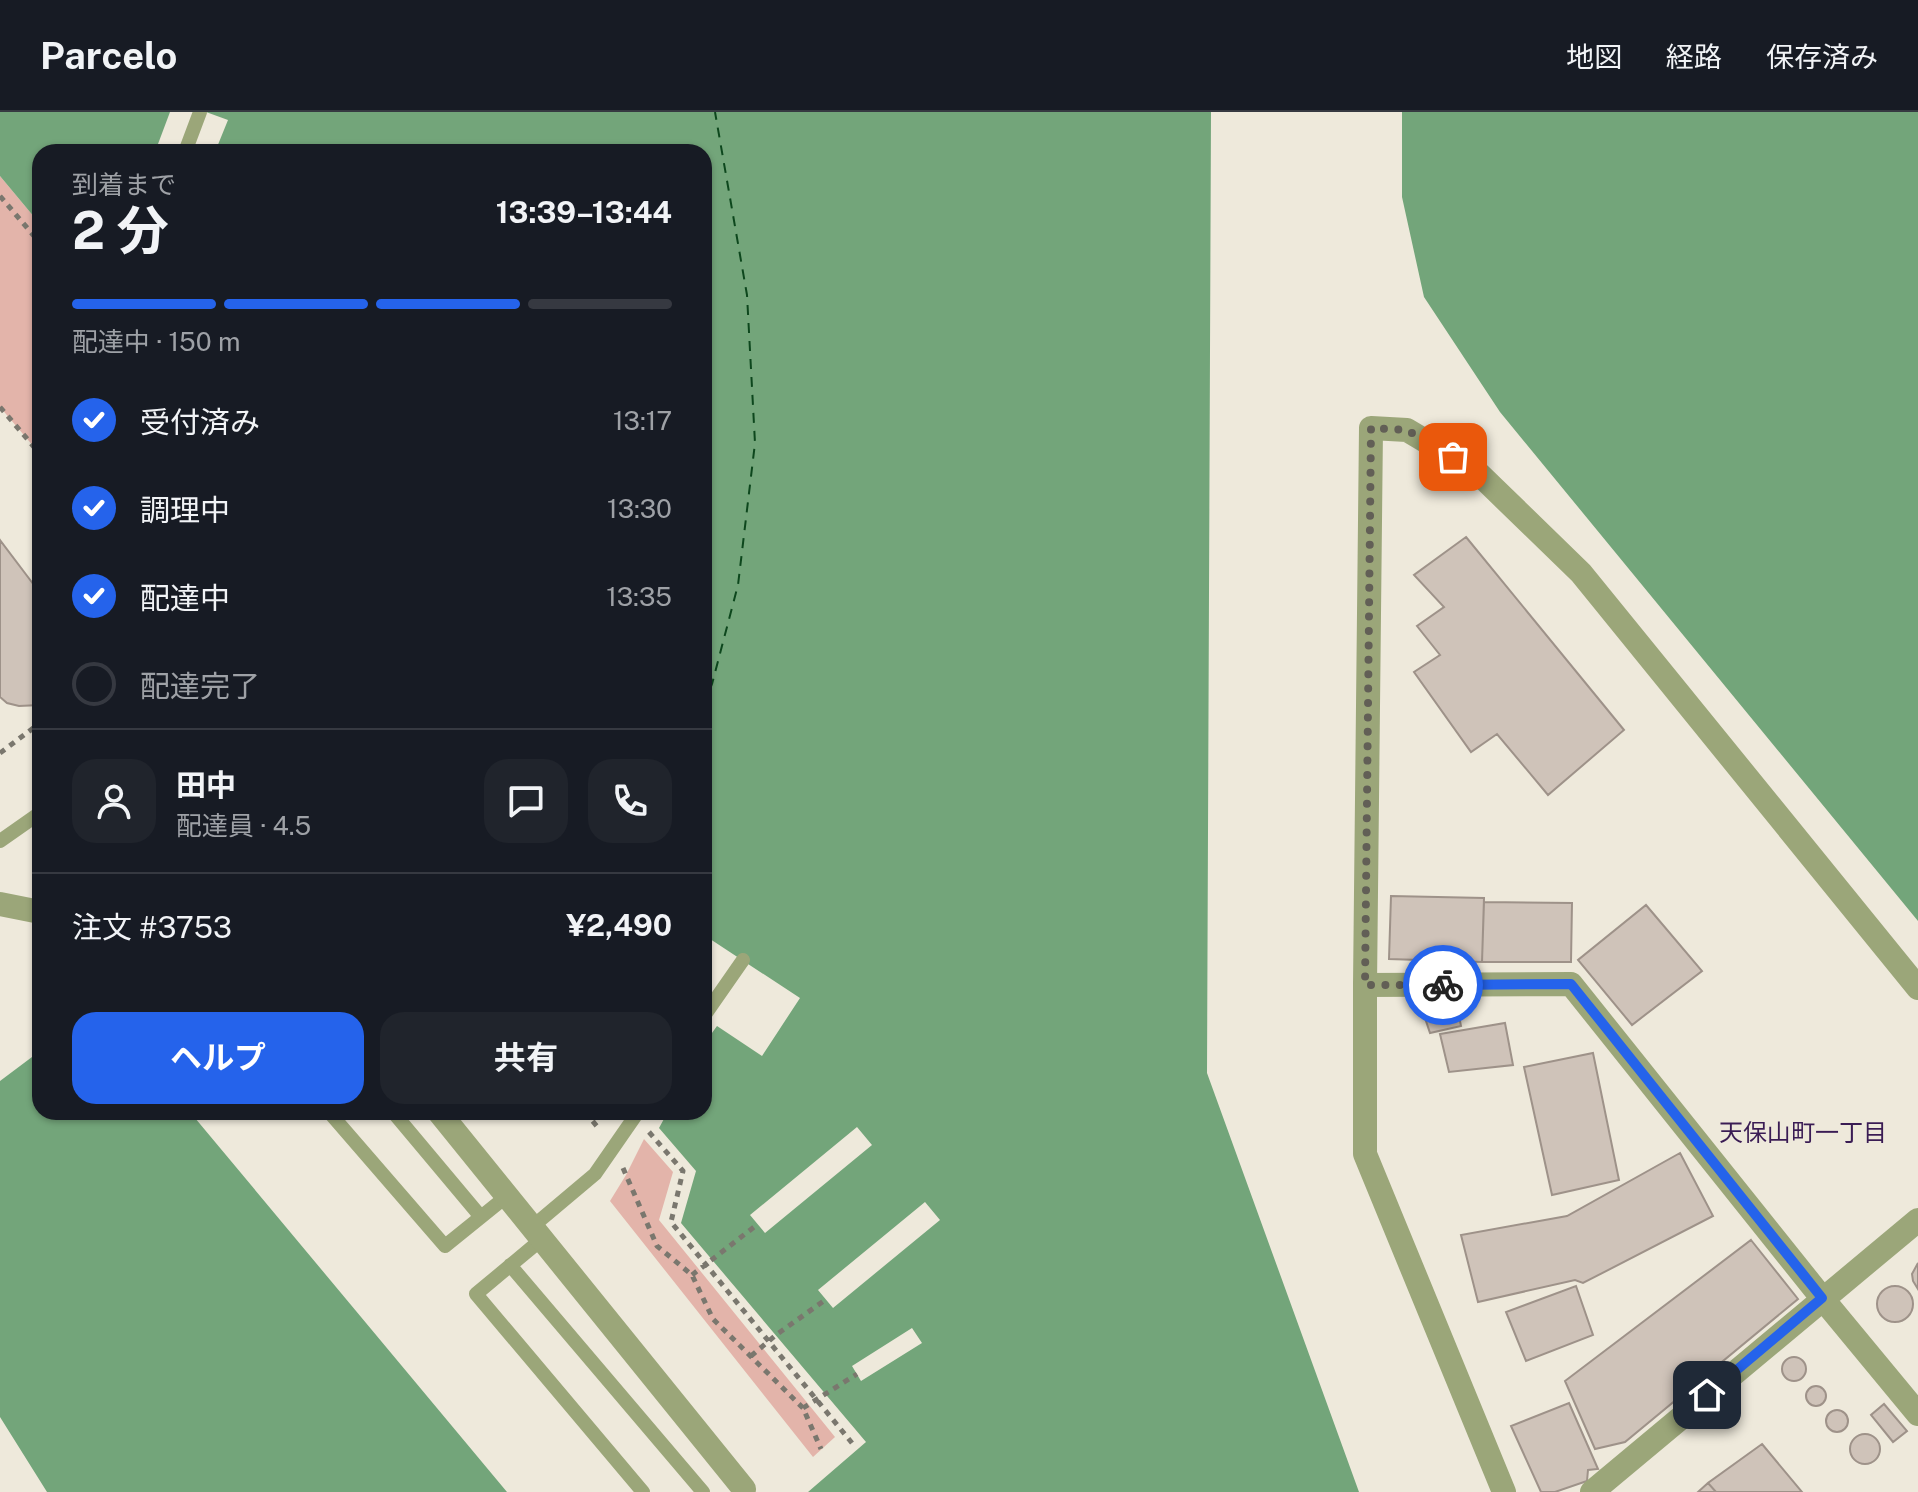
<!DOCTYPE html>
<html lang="ja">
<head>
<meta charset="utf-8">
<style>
	body { margin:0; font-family:"Public Sans","Noto Sans JP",sans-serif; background:#20242c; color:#f1f3f6; height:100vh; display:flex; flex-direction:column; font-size:30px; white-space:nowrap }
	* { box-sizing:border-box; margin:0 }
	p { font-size:26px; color:#9ea1a6 }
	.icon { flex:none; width:44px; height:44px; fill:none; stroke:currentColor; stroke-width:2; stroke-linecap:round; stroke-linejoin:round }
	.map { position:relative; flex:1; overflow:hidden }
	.drawer { position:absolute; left:32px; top:32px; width:680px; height:976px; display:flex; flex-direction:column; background:#171b24; border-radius:24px; box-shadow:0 2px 6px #0004 }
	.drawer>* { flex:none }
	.pin { position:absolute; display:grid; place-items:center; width:68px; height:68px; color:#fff; margin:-34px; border-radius:16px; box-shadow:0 4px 12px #0006 }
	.courier { position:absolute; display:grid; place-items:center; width:80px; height:80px; margin:-40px; border:6px solid #2563eb; border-radius:50%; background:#fff; color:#222; box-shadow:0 2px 10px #0007 }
	.headline em { font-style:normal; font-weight:700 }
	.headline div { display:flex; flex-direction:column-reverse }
	.headline { display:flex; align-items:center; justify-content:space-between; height:136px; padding:0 40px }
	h1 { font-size:52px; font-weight:700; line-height:60px }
	.bar { display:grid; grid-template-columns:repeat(4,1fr); gap:12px 8px; align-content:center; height:96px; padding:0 40px }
	.bar i { height:10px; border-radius:6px; background:#363941 }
	.bar .selected { background:#2563eb }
	.bar p { grid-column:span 4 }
	.line { display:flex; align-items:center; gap:20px; padding:0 40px; border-top:2px solid #363941 }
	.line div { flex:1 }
	.round { display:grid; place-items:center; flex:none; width:84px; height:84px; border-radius:24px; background:#20242c }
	ol { padding:0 40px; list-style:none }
	li { display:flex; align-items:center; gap:24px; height:88px }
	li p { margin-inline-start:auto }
	li .icon { padding:8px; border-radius:50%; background:#2563eb; color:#fff; stroke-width:4 }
	li:last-child { color:#9ea1a6 }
	li i { width:44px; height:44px; border:4px solid #363941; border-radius:50% }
	.button { display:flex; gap:16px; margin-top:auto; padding:16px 40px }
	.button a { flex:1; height:92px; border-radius:24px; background:#2563eb; color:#fff; font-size:32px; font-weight:700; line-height:92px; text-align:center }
	.button a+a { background:#20242c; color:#f1f3f6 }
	header { display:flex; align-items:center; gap:48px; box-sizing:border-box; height:112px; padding:0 40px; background:#171b24; border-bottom:2px solid #363941 }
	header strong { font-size:38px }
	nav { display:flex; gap:44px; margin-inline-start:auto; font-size:28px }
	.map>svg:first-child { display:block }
	.green { fill:#e3b4aa }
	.water { fill:#73a57a }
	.pier { fill:#eee9db }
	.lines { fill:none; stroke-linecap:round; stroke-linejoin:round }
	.ferry { stroke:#0d471d; stroke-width:2; stroke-dasharray:10 8; stroke-linecap:butt }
	.building { fill:#cfc3b9; stroke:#9e9289; stroke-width:2 }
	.path { stroke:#7a776e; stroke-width:5; stroke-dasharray:6 6; stroke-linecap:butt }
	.service { stroke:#9ba679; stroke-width:14 }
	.minor { stroke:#9ba679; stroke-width:24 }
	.tertiary { stroke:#9ba679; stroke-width:24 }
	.done { stroke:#625f56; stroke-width:8; stroke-dasharray:0 14.4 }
	.route { stroke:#2563eb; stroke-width:10 }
	.labels { text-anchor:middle; stroke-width:7; stroke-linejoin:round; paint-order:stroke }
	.neighbourhood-label { font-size:24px; fill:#3a1c54; stroke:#eee9db }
</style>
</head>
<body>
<header>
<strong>Parcelo</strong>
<nav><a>地図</a><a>経路</a><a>保存済み</a></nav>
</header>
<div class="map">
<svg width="1918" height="1380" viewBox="0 0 1918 1380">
	<rect width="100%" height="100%" fill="#eee9db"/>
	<path class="green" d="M 0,64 L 40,112 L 40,342 L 0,295 Z
		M 644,1027 L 673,1060 L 659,1108 L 835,1325 L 813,1345 L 610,1089 L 626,1063 Z"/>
	<path class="water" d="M 0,0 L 1211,0 L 1207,961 L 1359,1380 L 808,1380 L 866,1330 L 681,1111 L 696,1059 L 659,1016 L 665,1005 L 660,1000 L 704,1000 L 704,40 L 40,40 L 40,112 L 0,64 Z
		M 1402,0 L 1918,0 L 1918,809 L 1500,300 L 1424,185 L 1402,85 Z
		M 40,939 L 40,1000 L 190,1000 L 507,1380 L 47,1380 L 0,1305 L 0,969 Z"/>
	<path class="pier" d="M 170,0 L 206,0 L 228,8 L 215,40 L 155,40 Z
		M 704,823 L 800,886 L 762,944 L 717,914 L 704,932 Z
		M 857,1015 L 872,1033 L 765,1121 L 750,1103 Z
		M 925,1090 L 940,1108 L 833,1196 L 818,1178 Z
		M 912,1216 L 922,1231 L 861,1269 L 852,1254 Z"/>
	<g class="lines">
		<path class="ferry" d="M 704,593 L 712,572 L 738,473 L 755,331 L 747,183 L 715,0"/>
	</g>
	<path class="building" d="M 1466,425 L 1624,618 L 1548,683 L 1497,622 L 1471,640 L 1414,560 L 1440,543 L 1417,514 L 1444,495 L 1414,463 Z
		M 0,428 L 40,481 L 40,593 L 19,594 L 7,591 L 0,585 Z
		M 1391,784 L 1484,786 L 1482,850 L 1389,847 Z
		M 1484,790 L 1572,791 L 1571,850 L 1482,850 Z
		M 1646,793 L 1702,859 L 1632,913 L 1578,848 Z
		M 1457,894 L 1461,914 L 1430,921 L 1423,900 Z
		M 1505,911 L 1513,953 L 1449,960 L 1440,922 Z
		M 1593,941 L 1619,1068 L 1552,1083 L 1524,955 Z
		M 1680,1041 L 1713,1104 L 1583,1171 L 1575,1168 L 1478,1190 L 1461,1123 L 1567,1104 Z
		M 1751,1128 L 1798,1187 L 1625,1330 L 1595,1337 L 1565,1269 Z
		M 1918,1151 L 1918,1177 L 1913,1169 L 1912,1162 Z
		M1877 1192a18 18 0 1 1 36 0a18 18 0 1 1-36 0Z
		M 1576,1174 L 1593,1223 L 1526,1249 L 1506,1200 Z
		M1782 1257a12 12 0 1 1 24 0a12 12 0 1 1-24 0Z
		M1806 1284a10 10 0 1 1 20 0a10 10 0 1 1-20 0Z
		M 1569,1291 L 1598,1357 L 1588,1358 L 1587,1369 L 1555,1380 L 1541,1380 L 1511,1314 Z
		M 1884,1292 L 1907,1319 L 1893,1330 L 1871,1303 Z
		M1826 1309a11 11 0 1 1 22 0a11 11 0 1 1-22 0Z
		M1850 1337a15 15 0 1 1 30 0a15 15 0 1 1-30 0Z
		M 1762,1332 L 1802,1380 L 1716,1380 L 1708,1371 Z
		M 1708,1371 L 1716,1380 L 1698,1380 Z"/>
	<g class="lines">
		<path class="path" d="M 0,84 L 40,131
			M 0,295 L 40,342
			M 0,641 L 40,611
			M 585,1000 L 600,1018
			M 649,1020 L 683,1059 L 671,1110 L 852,1331
			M 623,1056 L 657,1134 L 692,1163 L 713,1207 L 803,1296 L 821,1337
			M 692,1163 L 758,1112
			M 751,1244 L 776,1223 L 825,1188
			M 803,1296 L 857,1262"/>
		<path class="service" d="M 185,40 L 200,0
			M 0,729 L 40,701
			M 704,904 L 743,848
			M 329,1000 L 445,1134 L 507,1084
			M 393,1000 L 481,1105
			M 532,1115 L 595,1062 L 638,1000
			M 542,1127 L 476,1182 L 643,1380
			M 510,1153 L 703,1380"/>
		<path class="minor" d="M 0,792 L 40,800
			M 1918,876 L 1581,461 L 1476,359 L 1407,318 L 1371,316 L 1365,873 L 1571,872 L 1822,1186 L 1918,1302
			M 439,1000 L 744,1377
			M 1592,1380 L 1918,1108"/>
		<path class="tertiary" d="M 1365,873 L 1365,1042 L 1504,1380"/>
	</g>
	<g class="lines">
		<path class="done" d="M 1443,873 L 1365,873 L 1371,316 L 1407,318 L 1453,345"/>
		<path class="route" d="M 1443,873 L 1571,872 L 1822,1186 L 1707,1283"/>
	</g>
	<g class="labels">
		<g class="neighbourhood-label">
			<text x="1803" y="1029">天保山町一丁目</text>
		</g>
	</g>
</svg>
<div class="pin" style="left:1453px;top:345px;background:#ea580c"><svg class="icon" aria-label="bag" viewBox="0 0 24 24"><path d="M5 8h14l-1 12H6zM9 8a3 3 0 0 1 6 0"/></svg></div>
<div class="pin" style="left:1707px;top:1283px;background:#1f2937"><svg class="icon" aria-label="home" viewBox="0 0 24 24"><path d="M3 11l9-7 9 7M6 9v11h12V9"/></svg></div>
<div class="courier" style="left:1443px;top:873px"><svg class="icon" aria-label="bike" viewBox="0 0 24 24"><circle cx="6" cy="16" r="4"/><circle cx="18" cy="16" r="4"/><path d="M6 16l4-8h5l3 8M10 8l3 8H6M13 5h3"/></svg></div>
<section class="drawer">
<div class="headline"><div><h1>2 分</h1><p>到着まで</p></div><em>13:39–13:44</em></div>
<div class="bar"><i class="selected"></i><i class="selected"></i><i class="selected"></i><i></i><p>配達中 · 150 m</p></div>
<ol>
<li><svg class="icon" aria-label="check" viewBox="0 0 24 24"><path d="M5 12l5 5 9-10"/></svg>受付済み<p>13:17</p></li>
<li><svg class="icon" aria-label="check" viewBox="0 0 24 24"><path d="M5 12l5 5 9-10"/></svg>調理中<p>13:30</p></li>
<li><svg class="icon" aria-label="check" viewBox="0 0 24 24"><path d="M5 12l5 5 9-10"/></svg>配達中<p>13:35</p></li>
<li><i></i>配達完了</li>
</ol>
<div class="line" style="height:144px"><a class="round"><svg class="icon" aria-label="person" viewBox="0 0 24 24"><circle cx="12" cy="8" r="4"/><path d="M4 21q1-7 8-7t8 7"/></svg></a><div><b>田中</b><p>配達員 · 4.5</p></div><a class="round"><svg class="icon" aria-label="chat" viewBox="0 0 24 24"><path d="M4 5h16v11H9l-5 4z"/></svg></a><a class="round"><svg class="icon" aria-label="phone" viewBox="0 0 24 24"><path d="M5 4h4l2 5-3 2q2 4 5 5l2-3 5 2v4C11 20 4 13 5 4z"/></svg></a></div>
<div class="line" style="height:104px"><div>注文 #3753</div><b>¥2,490</b></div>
<div class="button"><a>ヘルプ</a><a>共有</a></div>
</section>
</div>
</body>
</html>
